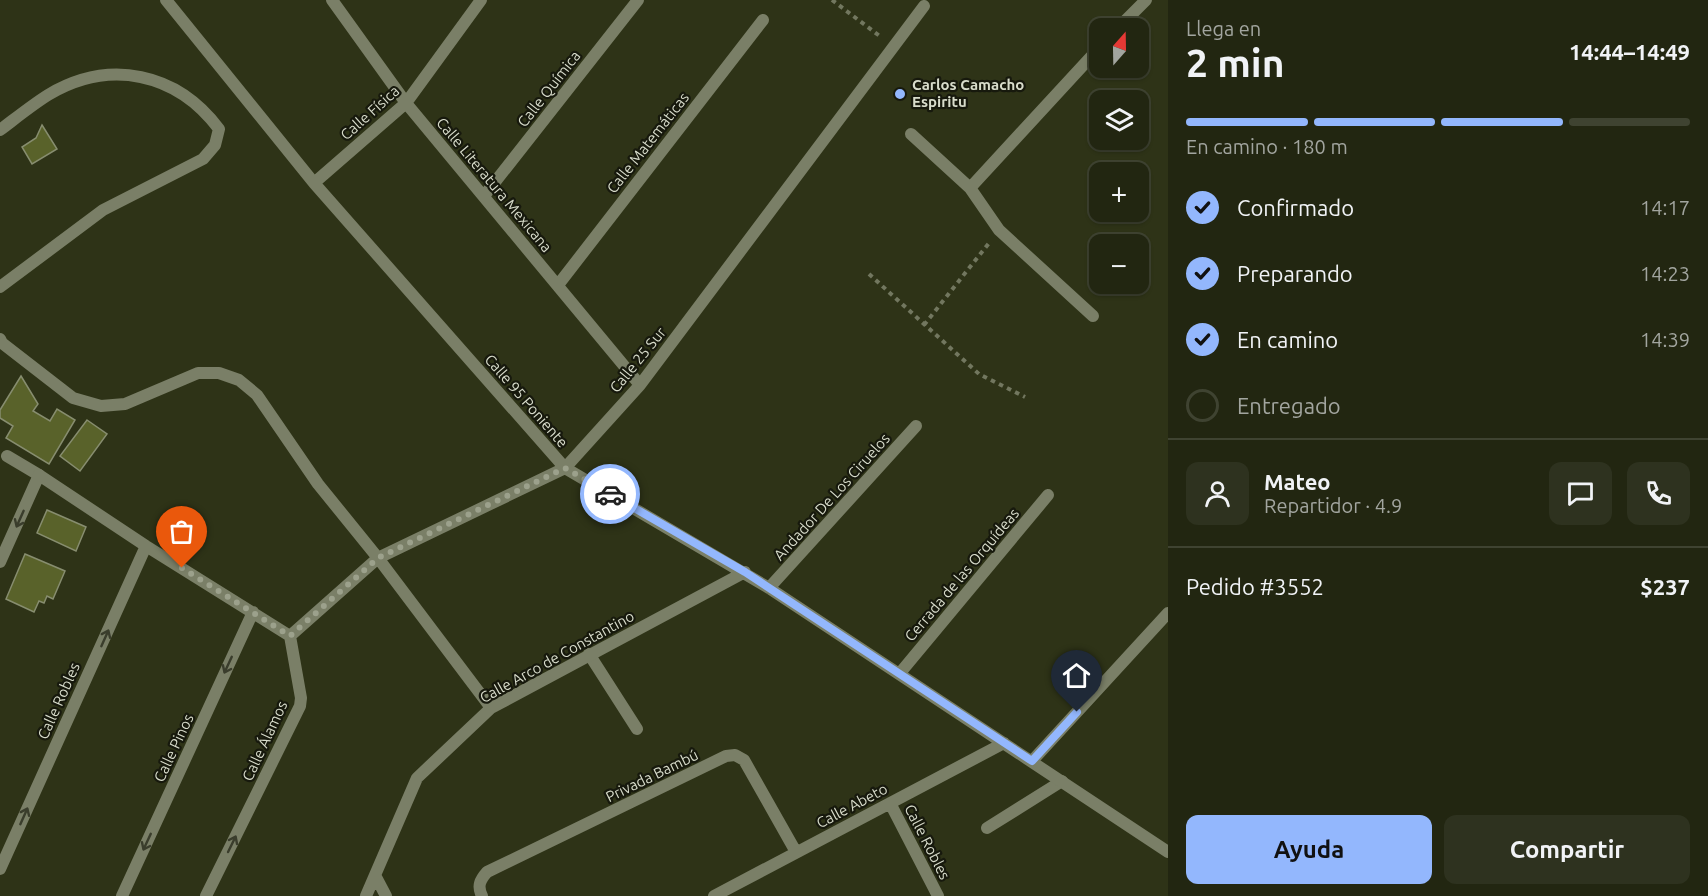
<!DOCTYPE html>
<html lang="es">
<head>
<meta charset="utf-8">
<style>
	body { margin:0; font-family:Ubuntu,sans-serif; background:#2e321f; color:#f1f3f6; height:100vh; display:flex; flex-direction:column; font-size:22px; white-space:nowrap }
	* { box-sizing:border-box; margin:0 }
	p { font-size:20px; color:#a2a59f }
	.icon { flex:none; width:33px; height:33px; fill:none; stroke:currentColor; stroke-width:2; stroke-linecap:round; stroke-linejoin:round }
	.map { position:relative; flex:1; overflow:hidden }
	.sheet { display:flex; flex-direction:column; background:#222611; width:540px }
	.sheet>* { flex:none }
	.needle { width:39px; rotate:20deg }
	.controls { position:absolute; left:1089px; top:18px; display:grid; gap:12px }
	.controls a { display:grid; place-items:center; width:60px; height:60px; border-radius:12px; background:#222611; box-shadow:0 2px 4px #0004,0 0 0 2px #3f4331; font-size:30px }
	.pin { position:absolute; display:grid; place-items:center; width:51px; height:51px; color:#fff; margin:-62px -26px; border-radius:50% 50% 50% 0; rotate:-45deg; box-shadow:0 0 6px #0007 }
	.pin .icon { rotate:45deg }
	.courier { position:absolute; display:grid; place-items:center; width:60px; height:60px; margin:-30px; border:4px solid #93b7fd; border-radius:50%; background:#fff; color:#222; box-shadow:0 2px 8px #0007 }
	.headline em { font-style:normal; font-weight:700 }
	.headline div { display:flex; flex-direction:column-reverse }
	.headline { display:flex; align-items:center; justify-content:space-between; height:102px; padding:0 18px }
	h1 { font-size:39px; font-weight:700; line-height:45px }
	.bar { display:grid; grid-template-columns:repeat(4,1fr); gap:9px 6px; align-content:center; height:72px; padding:0 18px }
	.bar i { height:8px; border-radius:4px; background:#3f4331 }
	.bar .selected { background:#93b7fd }
	.bar p { grid-column:span 4 }
	.line { display:flex; align-items:center; gap:15px; padding:0 18px; border-top:2px solid #3f4331 }
	.line div { flex:1 }
	.round { display:grid; place-items:center; flex:none; width:63px; height:63px; border-radius:12px; background:#2e321f }
	ol { padding:0 18px; list-style:none }
	li { display:flex; align-items:center; gap:18px; height:66px }
	li p { margin-inline-start:auto }
	li .icon { padding:6px; border-radius:50%; background:#93b7fd; color:#111; stroke-width:4 }
	li:last-child { color:#a2a59f }
	li i { width:33px; height:33px; border:3px solid #3f4331; border-radius:50% }
	.button { display:flex; gap:12px; margin-top:auto; padding:12px 18px }
	.button a { flex:1; height:69px; border-radius:12px; background:#93b7fd; color:#111; font-size:24px; font-weight:700; line-height:69px; text-align:center }
	.button a+a { background:#2e321f; color:#f1f3f6 }
	main { display:flex; flex:1; min-height:0 }
	.map>svg:first-child { display:block }
	.building { fill:#59622a; stroke:#878d6f; stroke-width:1.5 }
	.lines { fill:none; stroke-linecap:round; stroke-linejoin:round }
	.path { stroke:#72775f; stroke-width:4; stroke-dasharray:4.5 4.5; stroke-linecap:butt }
	.lane { stroke:#7a7f67; stroke-width:12 }
	.street { stroke:#7a7f67; stroke-width:12 }
	.oneway { stroke:#3a3d2c }
	.done { stroke:#9ca18c; stroke-width:6; stroke-dasharray:0 10.8 }
	.route { stroke:#93b7fd; stroke-width:8 }
	.poi-dot { fill:#93b7fd; stroke:#17190d; stroke-width:2 }
	.labels { text-anchor:middle; stroke-width:4.5; stroke-linejoin:round; paint-order:stroke }
	.poi-label { font-size:15px; font-weight:bold; fill:#d8dccb; stroke:#17190d; text-anchor:start }
	.street-label { font-size:15px; fill:#d8dccb; stroke:#17190d }
</style>
</head>
<body>
<main>
<div class="map">
<svg width="1168" height="896" viewBox="0 0 1168 896">
	<rect width="100%" height="100%" fill="#2e3317"/>
	<path class="building" d="M 42,125 L 57,149 L 32,164 L 22,147 L 36,138 Z
		M 21,376 L 38,404 L 33,411 L 50,421 L 57,409 L 75,420 L 49,464 L 6,438 L 13,426 L 0,418 L 0,410 Z
		M 87,420 L 107,434 L 80,471 L 60,456 Z
		M 47,510 L 86,527 L 76,551 L 37,533 Z
		M 25,554 L 65,571 L 53,599 L 47,596 L 44,603 L 39,601 L 34,612 L 6,599 Z"/>
	<g class="lines">
		<path class="path" d="M 832,0 L 881,37
			M 869,274 L 979,374 L 1025,397
			M 924,325 L 989,243"/>
		<path class="lane" d="M 7,456 L 39,475
			M 589,654 L 637,729
			M 987,828 L 1062,781"/>
		<path class="street" d="M 166,0 L 314,183 L 565,468 L 769,588 L 1168,852
			M 332,0 L 406,103 L 640,385
			M 1118,28 L 1146,0
			M 0,130 C 16,118 32,105 48,95 C 110,58 177,73 219,129 L 215,145 L 203,159 L 103,210 L 0,287
			M 911,134 L 970,188 L 999,230 L 1093,316
			M 314,183 L 406,103 L 481,0
			M 970,188 L 1100,47
			M 484,196 L 638,0
			M 558,285 L 763,20
			M 0,339 L 2,343 L 73,398 L 101,406 L 125,404 L 198,373 L 219,373 L 239,380 L 257,395 L 318,484 L 378,558 L 491,708
			M 0,562 L 39,475 L 146,546 L 290,636 L 301,698 L 300,706 L 206,896
			M 769,588 L 916,426
			M 290,636 L 378,558 L 565,468 L 640,385 L 924,6
			M 900,673 L 1048,495
			M 1032,761 L 1168,613
			M 890,803 L 938,896
			M 0,869 L 146,546
			M 376,877 L 386,896
			M 122,896 L 253,612
			M 366,896 L 417,778 L 491,708 L 745,572
			M 482,896 C 477,886 480,880 487,872 L 726,756 L 735,755 L 744,760 L 796,852
			M 714,896 L 1004,743"/>
	</g>
	<defs><path id="oneway-shaft" d="M-6 0H5M1.5-3L5.5 0L1.5 3" fill="none" stroke-width="1.6" stroke-linecap="round" stroke-linejoin="round" transform="scale(1.5)"/></defs>
	<g class="oneway">
		<use href="#oneway-shaft" transform="translate(20 519) rotate(114)"/>
		<use href="#oneway-shaft" transform="translate(105 638) rotate(-66)"/>
		<use href="#oneway-shaft" transform="translate(228 665) rotate(115)"/>
		<use href="#oneway-shaft" transform="translate(24 816) rotate(-66)"/>
		<use href="#oneway-shaft" transform="translate(147 842) rotate(115)"/>
		<use href="#oneway-shaft" transform="translate(232 844) rotate(-64)"/>
	</g>
	<g class="lines">
		<path class="done" d="M 182,568 L 290,636 L 378,558 L 565,468 L 610,494"/>
		<path class="route" d="M 610,494 L 745,572 L 1032,761 L 1077,712"/>
	</g>
	<circle class="poi-dot" cx="900" cy="94" r="6"/>
	<g class="labels">
		<g class="poi-label">
			<text x="912" y="90">Carlos Camacho<tspan x="912" dy="17">Espiritu</tspan></text>
		</g>
		<g class="street-label">
			<text transform="translate(549 89) rotate(-52)" y="5">Calle Química</text>
			<text transform="translate(370 113) rotate(-42)" y="5">Calle Física</text>
			<text transform="translate(648 143) rotate(-52)" y="5">Calle Matemáticas</text>
			<text transform="translate(494 185) rotate(50)" y="5">Calle Literatura Mexicana</text>
			<text transform="translate(638 360) rotate(-51)" y="5">Calle 25 Sur</text>
			<text transform="translate(526 401) rotate(49)" y="5">Calle 95 Poniente</text>
			<text transform="translate(832 497) rotate(-48)" y="5">Andador De Los Ciruelos</text>
			<text transform="translate(962 575) rotate(-50)" y="5">Cerrada de las Orquídeas</text>
			<text transform="translate(557 657) rotate(-29)" y="5">Calle Arco de Constantino</text>
			<text transform="translate(59 701) rotate(-66)" y="5">Calle Robles</text>
			<text transform="translate(265 741) rotate(-65)" y="5">Calle Álamos</text>
			<text transform="translate(174 748) rotate(-65)" y="5">Calle Pinos</text>
			<text transform="translate(652 776) rotate(-26)" y="5">Privada Bambú</text>
			<text transform="translate(852 806) rotate(-28)" y="5">Calle Abeto</text>
			<text transform="translate(927 842) rotate(63)" y="5">Calle Robles</text>
		</g>
	</g>
</svg>
<div class="controls">
<a><svg class="needle" viewBox="-14 -14 28 28"><path d="M0-13l5 13h-10z" fill="#e53935"/><path d="M0 13l5-13h-10z" fill="#a2a59f"/></svg></a>
<a><svg class="icon" aria-label="layers" viewBox="0 0 24 24"><path d="M12 4l9 5-9 5-9-5zM3 14l9 5 9-5"/></svg></a>
<a>+</a>
<a>−</a>
</div>
<div class="pin" style="left:182px;top:568px;background:#ea580c"><svg class="icon" aria-label="bag" viewBox="0 0 24 24"><path d="M5 8h14l-1 12H6zM9 8a3 3 0 0 1 6 0"/></svg></div>
<div class="pin" style="left:1077px;top:712px;background:#1f2937"><svg class="icon" aria-label="home" viewBox="0 0 24 24"><path d="M3 11l9-7 9 7M6 9v11h12V9"/></svg></div>
<div class="courier" style="left:610px;top:494px"><svg class="icon" aria-label="car" viewBox="0 0 24 24"><path d="M5 17H2v-5l4-1 3-4h7l3 4 3 1v5h-3M9 17h6M6 11h13"/><circle cx="7" cy="17" r="2"/><circle cx="17" cy="17" r="2"/></svg></div>
</div>
<section class="sheet">
<div class="headline"><div><h1>2 min</h1><p>Llega en</p></div><em>14:44–14:49</em></div>
<div class="bar"><i class="selected"></i><i class="selected"></i><i class="selected"></i><i></i><p>En camino · 180 m</p></div>
<ol>
<li><svg class="icon" aria-label="check" viewBox="0 0 24 24"><path d="M5 12l5 5 9-10"/></svg>Confirmado<p>14:17</p></li>
<li><svg class="icon" aria-label="check" viewBox="0 0 24 24"><path d="M5 12l5 5 9-10"/></svg>Preparando<p>14:23</p></li>
<li><svg class="icon" aria-label="check" viewBox="0 0 24 24"><path d="M5 12l5 5 9-10"/></svg>En camino<p>14:39</p></li>
<li><i></i>Entregado</li>
</ol>
<div class="line" style="height:108px"><a class="round"><svg class="icon" aria-label="person" viewBox="0 0 24 24"><circle cx="12" cy="8" r="4"/><path d="M4 21q1-7 8-7t8 7"/></svg></a><div><b>Mateo</b><p>Repartidor · 4.9</p></div><a class="round"><svg class="icon" aria-label="chat" viewBox="0 0 24 24"><path d="M4 5h16v11H9l-5 4z"/></svg></a><a class="round"><svg class="icon" aria-label="phone" viewBox="0 0 24 24"><path d="M5 4h4l2 5-3 2q2 4 5 5l2-3 5 2v4C11 20 4 13 5 4z"/></svg></a></div>
<div class="line" style="height:78px"><div>Pedido #3552</div><b>$237</b></div>
<div class="button"><a>Ayuda</a><a>Compartir</a></div>
</section>
</main>
</body>
</html>
